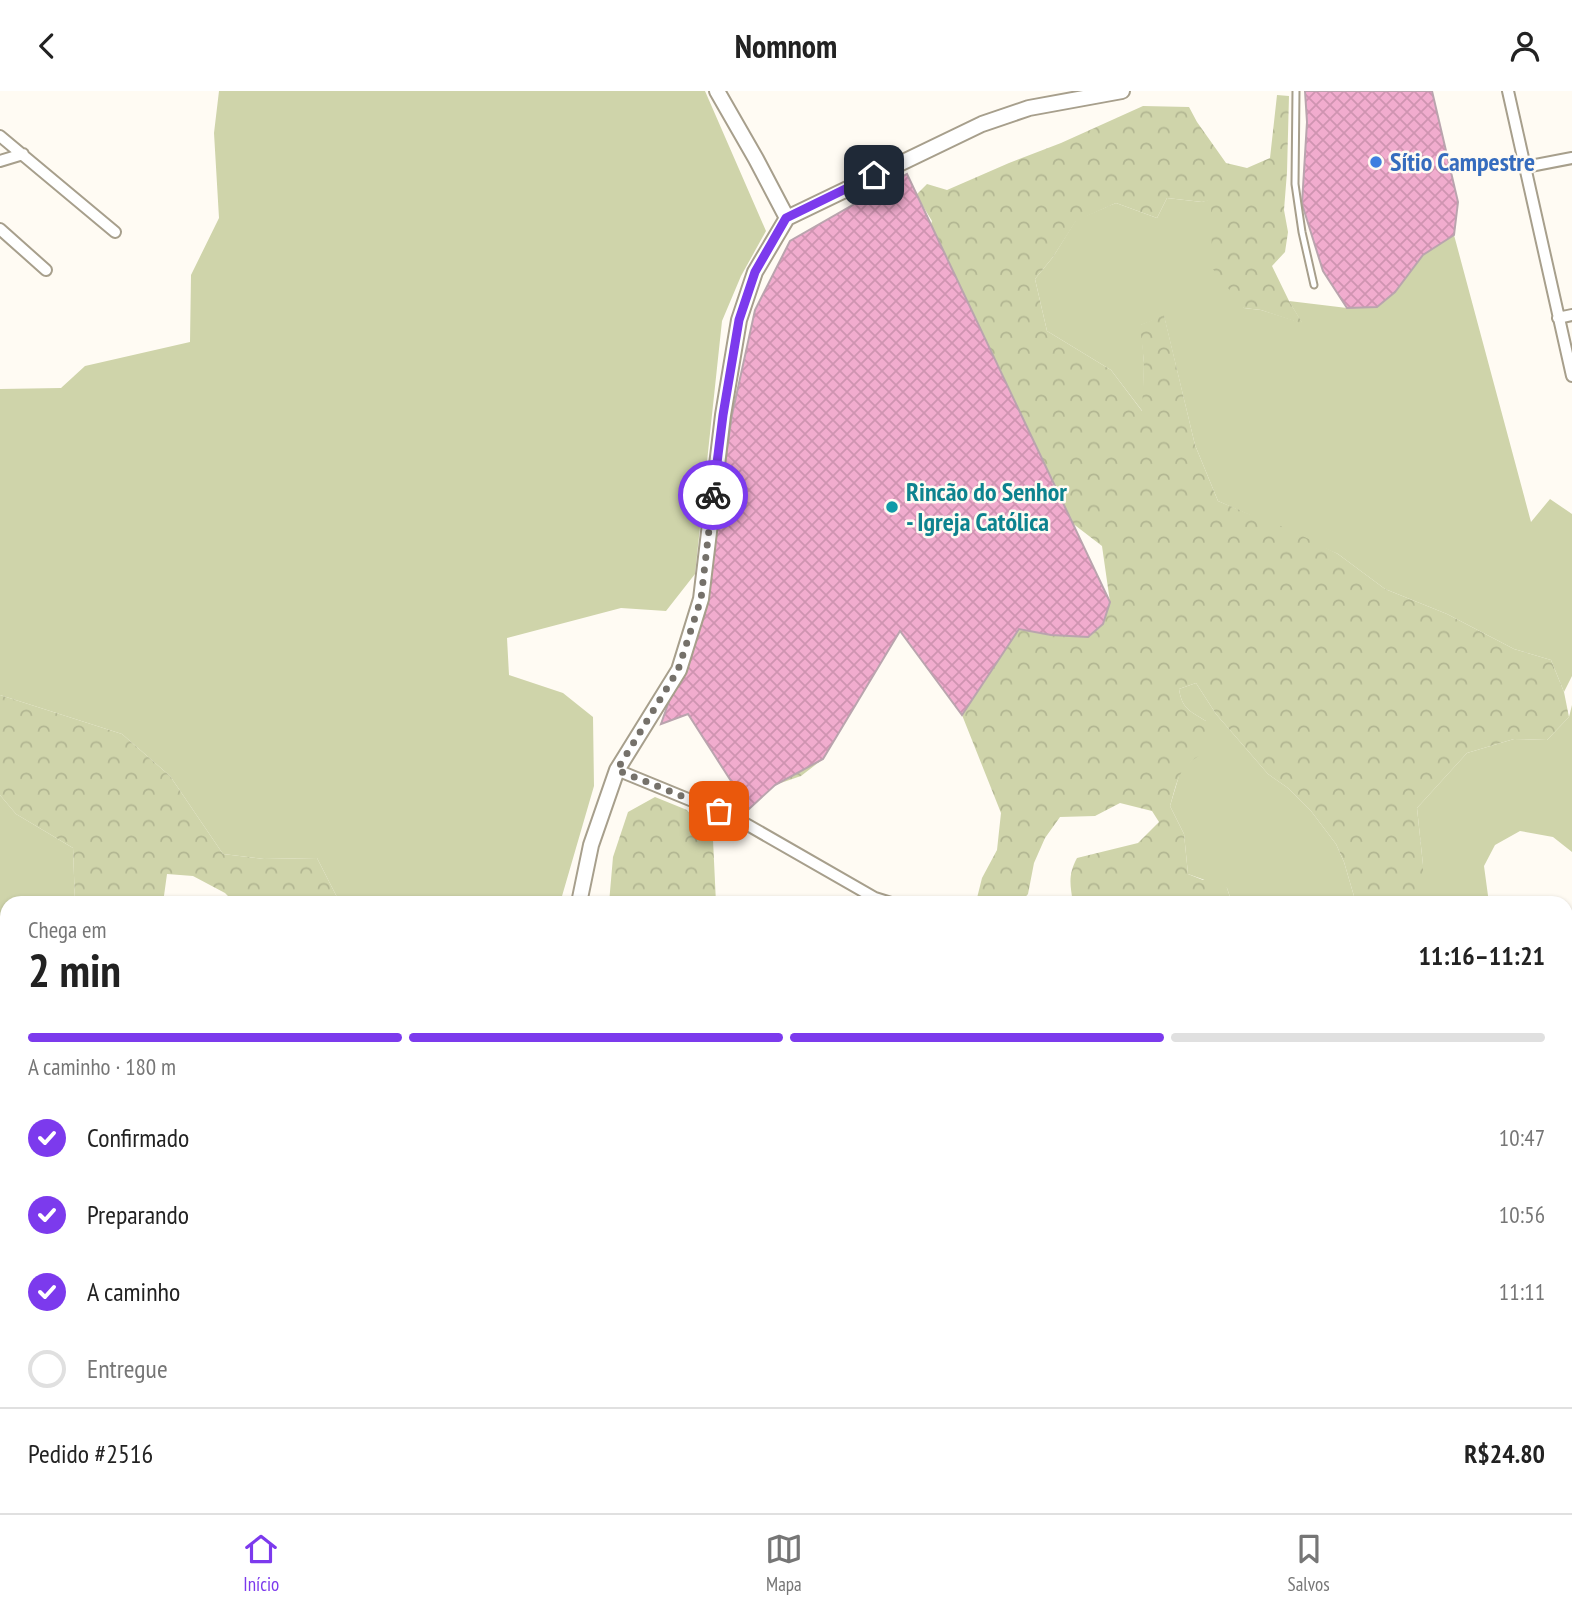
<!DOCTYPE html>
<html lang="pt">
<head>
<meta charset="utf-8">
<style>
	body { margin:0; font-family:"PT Sans Narrow",sans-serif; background:#f2f2f2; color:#222; height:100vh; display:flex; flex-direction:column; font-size:26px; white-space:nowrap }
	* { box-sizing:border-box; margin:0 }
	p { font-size:23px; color:#767676 }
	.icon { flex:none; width:38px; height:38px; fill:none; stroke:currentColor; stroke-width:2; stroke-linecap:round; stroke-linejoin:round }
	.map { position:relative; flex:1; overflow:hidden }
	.side { position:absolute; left:0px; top:805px; width:1573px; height:618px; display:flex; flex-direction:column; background:#fff; border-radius:21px 21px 0 0; box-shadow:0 2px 5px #0004 }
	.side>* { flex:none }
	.pin { position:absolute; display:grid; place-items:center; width:60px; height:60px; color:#fff; margin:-30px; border-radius:14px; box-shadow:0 4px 10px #0006 }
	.courier { position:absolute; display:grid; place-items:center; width:70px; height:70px; margin:-35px; border:5px solid #7c3aed; border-radius:50%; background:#fff; color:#222; box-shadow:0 2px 9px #0007 }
	.headline em { font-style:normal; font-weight:700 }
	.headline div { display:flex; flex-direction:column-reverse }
	.headline { display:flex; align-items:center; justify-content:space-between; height:119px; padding:0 28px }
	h1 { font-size:46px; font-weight:700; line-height:52px }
	.bar { display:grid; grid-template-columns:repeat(4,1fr); gap:10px 7px; align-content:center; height:84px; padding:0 28px }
	.bar i { height:9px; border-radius:5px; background:#e0e0e0 }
	.bar .current { background:#7c3aed }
	.bar p { grid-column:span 4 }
	.line { display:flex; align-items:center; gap:18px; padding:0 28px; border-top:2px solid #e0e0e0 }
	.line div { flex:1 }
	ol { padding:0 28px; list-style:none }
	li { display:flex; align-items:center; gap:21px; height:77px }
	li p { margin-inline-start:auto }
	li .icon { padding:7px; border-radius:50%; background:#7c3aed; color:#fff; stroke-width:4 }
	li:last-child { color:#767676 }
	li i { width:38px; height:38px; border:4px solid #e0e0e0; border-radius:50% }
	header { display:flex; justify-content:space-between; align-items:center; height:91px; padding:0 28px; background:#fff; font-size:32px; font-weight:700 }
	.menu { display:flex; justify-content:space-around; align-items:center; height:98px; border-top:2px solid #e0e0e0; background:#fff; font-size:19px; color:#767676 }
	.menu a { display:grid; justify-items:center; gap:4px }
	.menu .current { color:#7c3aed }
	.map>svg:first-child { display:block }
	.grass { fill:#cfd4aa }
	.forest { fill:url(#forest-crowns) }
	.building { fill:url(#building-cross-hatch); stroke:#baa4ae; stroke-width:2 }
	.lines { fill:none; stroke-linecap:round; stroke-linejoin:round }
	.service-casing { stroke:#a79f8c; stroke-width:9 }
	.minor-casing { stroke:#a79f8c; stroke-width:14 }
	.tertiary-casing { stroke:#a79f8c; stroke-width:18 }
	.service { stroke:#fff; stroke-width:5 }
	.minor { stroke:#fff; stroke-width:10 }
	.tertiary { stroke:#fff; stroke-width:14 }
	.done { stroke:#75716a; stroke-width:7; stroke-dasharray:0 12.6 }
	.route { stroke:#7c3aed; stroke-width:9 }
	.shop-dot { fill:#3f7fe0; stroke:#fffbf3; stroke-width:2.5 }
	.culture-dot { fill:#0f9aa8; stroke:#fffbf3; stroke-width:2.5 }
	.labels { text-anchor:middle; stroke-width:5; stroke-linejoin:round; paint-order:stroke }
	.shop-label { font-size:26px; font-weight:bold; fill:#366cbe; stroke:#fffbf3; text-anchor:start }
	.culture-label { font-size:26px; font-weight:bold; fill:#0d838f; stroke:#fffbf3; text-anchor:start }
</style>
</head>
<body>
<header><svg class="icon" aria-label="back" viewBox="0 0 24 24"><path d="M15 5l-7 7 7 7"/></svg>Nomnom<svg class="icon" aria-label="person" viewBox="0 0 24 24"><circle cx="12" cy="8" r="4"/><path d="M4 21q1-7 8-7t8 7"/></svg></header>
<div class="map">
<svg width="1572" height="1422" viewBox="0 0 1572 1422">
	<defs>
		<pattern id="forest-crowns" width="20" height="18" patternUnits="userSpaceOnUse" patternTransform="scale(1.75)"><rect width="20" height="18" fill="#cfd4aa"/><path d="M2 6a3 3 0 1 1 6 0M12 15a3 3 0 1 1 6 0" fill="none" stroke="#b2b692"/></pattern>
		<pattern id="building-cross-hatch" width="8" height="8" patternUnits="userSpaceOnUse" patternTransform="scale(1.75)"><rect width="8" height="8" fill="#f1acce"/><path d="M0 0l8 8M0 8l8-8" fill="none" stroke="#cf94b1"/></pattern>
	</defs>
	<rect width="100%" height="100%" fill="#fffbf3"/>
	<path class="grass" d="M 219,0 L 705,0 L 766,140 L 741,185 L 722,230 L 695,483 L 666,520 L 621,517 L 507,547 L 509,584 L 563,602 L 593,626 L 594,695 L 560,812 L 340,812 L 317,767 L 264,768 L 223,763 L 170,685 L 122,643 L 0,604 L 0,298 L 61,297 L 85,275 L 190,251 L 191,184 L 219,127 L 214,42 Z
		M 1167,107 L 1202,111 L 1211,108 L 1244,217 L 1261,219 L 1302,232 L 1289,210 L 1347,217 L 1377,216 L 1395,201 L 1423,164 L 1454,144 L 1531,431 L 1550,408 L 1572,423 L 1572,585 L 1564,601 L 1551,569 L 1514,558 L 1447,523 L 1385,498 L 1338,463 L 1218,410 L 1195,354 L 1164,225 L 1141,234 L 1144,272 L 1143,321 L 1111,279 L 1047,240 L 1035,188 L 1053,166 L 1076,129 L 1116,112 L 1157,127 Z
		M 1196,592 L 1216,623 L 1268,683 L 1288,697 L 1311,720 L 1336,753 L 1344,771 L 1356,812 L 1306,812 L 1303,806 L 1285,808 L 1281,812 L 1232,812 L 1227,797 L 1188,783 L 1184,743 L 1170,715 L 1181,678 L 1194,667 L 1206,630 C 1190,620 1182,618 1179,598 Z
		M 1572,614 L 1572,761 L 1553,746 L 1520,740 L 1495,754 L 1484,775 L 1489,812 L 1396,812 L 1423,802 L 1423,774 L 1417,717 L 1467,662 L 1514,648 L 1547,649 L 1569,626 Z
		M 0,704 L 16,723 L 73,757 L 75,812 L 7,812 L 7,1416 L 297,1416 L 297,1422 L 0,1422 Z
		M 1137,1416 L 1385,1416 L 1385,1422 L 1138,1422 Z"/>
	<path class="forest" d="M 1277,4 L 1289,5 L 1287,81 L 1284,119 L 1288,141 L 1285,161 L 1272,175 L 1289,210 L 1303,233 L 1261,219 L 1244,217 L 1212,177 L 1211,109 L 1202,111 L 1167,107 L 1157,127 L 1116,112 L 1076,130 L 1053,166 L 1035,188 L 1047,240 L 1111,279 L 1142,320 L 1144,272 L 1140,234 L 1164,224 L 1195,354 L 1218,410 L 1249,423 L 1291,439 L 1338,463 L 1385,498 L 1447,523 L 1514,558 L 1551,569 L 1564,601 L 1569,626 L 1547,649 L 1514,648 L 1467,662 L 1417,717 L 1423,774 L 1423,803 L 1395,812 L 1356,812 L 1344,771 L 1336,753 L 1311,720 L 1288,697 L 1268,683 L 1216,623 L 1196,592 L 1179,598 C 1182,618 1190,620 1206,630 L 1208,660 C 1178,675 1179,685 1170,715 L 1184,743 L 1188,783 L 1203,789 L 1217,783 L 1227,797 L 1232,812 L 1073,812 C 1070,793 1068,784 1077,767 L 1138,752 L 1159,731 L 1152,720 L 1120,712 L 1095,725 L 1060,726 L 1045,747 L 1034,772 L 1028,803 L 1020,812 L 982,812 L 977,807 L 982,787 L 997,759 L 1001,722 L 962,624 L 961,596 L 900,540 L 849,614 L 823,668 L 801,685 L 775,694 L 755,686 L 746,487 L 1088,546 L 1103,533 L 1110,511 L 1102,455 L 1054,418 L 924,155 L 932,130 L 916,104 L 927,93 L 947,99 L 1009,72 L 1061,52 L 1143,15 L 1189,16 L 1197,31 L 1226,72 L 1247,77 L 1270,67 Z
		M 0,604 L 122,643 L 170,685 L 223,763 L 264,768 L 317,767 L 340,812 L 235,812 L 225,802 L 193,785 L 167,783 L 163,812 L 75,812 L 73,757 L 16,723 L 0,704 Z
		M 655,706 L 687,719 L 713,749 L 716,812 L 609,812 L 613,766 L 628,721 Z
		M 297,1416 L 409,1416 L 417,1422 L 297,1422 Z
		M 492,1416 L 542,1416 L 546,1422 L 493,1422 Z
		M 608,1416 L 660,1416 L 662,1418 L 658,1422 L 613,1422 Z
		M 921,1416 L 1137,1416 L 1138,1421 L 1060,1422 L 1000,1418 L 993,1422 L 931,1422 Z"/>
	<path class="building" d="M 1305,0 L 1432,0 L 1458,111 L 1454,144 L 1423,164 L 1395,201 L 1377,216 L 1347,217 L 1323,180 L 1302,113 L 1307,31 Z
		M 907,83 L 1110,511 L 1103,533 L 1088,546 L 1051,544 L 1019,538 L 962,624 L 900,540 L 823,668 L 775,694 L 749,718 L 688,623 L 661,633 L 705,507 L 732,324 L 755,219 L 790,150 Z"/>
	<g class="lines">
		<g class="service-casing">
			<path id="service" d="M 1296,0 L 1295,93 L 1302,141 L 1314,194"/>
		</g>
		<g class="minor-casing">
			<path id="minor" d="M 1508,0 L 1572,285
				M 0,45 L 115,141
				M 0,70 L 23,63
				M 1525,76 L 1572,67
				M 0,138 L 46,179
				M 1558,227 L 1572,224
				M 617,679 L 739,729 L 875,807 L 891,812
				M 422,1416 L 429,1422
				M 837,1416 L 847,1422"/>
		</g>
		<g class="tertiary-casing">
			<path id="tertiary" d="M 717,0 L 756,68 L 787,127
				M 579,812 L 591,754 L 617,679 L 679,579 L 701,508 L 723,324 L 739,229 L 755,181 L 787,127 L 982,33 L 1029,17 L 1122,0
				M 692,1422 L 697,1416"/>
		</g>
		<use href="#service" class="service"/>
		<use href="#minor" class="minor"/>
		<use href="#tertiary" class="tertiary"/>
	</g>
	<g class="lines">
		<path class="done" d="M 713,404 L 701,508 L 678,579 L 617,679 L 719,720"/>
		<path class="route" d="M 713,404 L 723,324 L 739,229 L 755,181 L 786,127 L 874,84"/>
	</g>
	<circle class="shop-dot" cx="1376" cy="71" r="7"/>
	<circle class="culture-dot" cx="892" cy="416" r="7"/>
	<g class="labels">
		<g class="shop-label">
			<text x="1390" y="80">Sítio Campestre</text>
		</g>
		<g class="culture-label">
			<text x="906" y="410">Rincão do Senhor<tspan x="906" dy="30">- Igreja Católica</tspan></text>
		</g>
	</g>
</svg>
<div class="pin" style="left:719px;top:720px;background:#ea580c"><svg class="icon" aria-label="bag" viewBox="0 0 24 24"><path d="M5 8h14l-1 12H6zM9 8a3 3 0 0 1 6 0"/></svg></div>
<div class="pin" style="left:874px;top:84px;background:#1f2937"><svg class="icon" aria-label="home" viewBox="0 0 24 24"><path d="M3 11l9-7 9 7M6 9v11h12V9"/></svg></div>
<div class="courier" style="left:713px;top:404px"><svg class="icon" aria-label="bike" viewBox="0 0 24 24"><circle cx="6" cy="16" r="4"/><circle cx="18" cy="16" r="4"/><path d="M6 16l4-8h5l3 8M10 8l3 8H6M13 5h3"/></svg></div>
<section class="side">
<div class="headline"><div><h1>2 min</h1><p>Chega em</p></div><em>11:16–11:21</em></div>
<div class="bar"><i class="current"></i><i class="current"></i><i class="current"></i><i></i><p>A caminho · 180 m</p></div>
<ol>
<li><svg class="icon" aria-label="check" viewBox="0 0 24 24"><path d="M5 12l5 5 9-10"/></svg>Confirmado<p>10:47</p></li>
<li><svg class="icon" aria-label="check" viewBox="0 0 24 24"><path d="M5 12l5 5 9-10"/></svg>Preparando<p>10:56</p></li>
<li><svg class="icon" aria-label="check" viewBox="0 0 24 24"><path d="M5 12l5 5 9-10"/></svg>A caminho<p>11:11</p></li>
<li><i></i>Entregue</li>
</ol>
<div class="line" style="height:91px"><div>Pedido #2516</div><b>R$24.80</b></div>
</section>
</div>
<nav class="menu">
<a class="current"><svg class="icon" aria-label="home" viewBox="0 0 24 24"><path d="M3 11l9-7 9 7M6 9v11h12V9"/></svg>Início</a>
<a><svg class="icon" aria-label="map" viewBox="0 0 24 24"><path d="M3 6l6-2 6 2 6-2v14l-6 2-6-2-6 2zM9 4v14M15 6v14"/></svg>Mapa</a>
<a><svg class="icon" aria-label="saved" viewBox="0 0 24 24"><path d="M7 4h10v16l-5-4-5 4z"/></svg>Salvos</a>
</nav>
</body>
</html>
